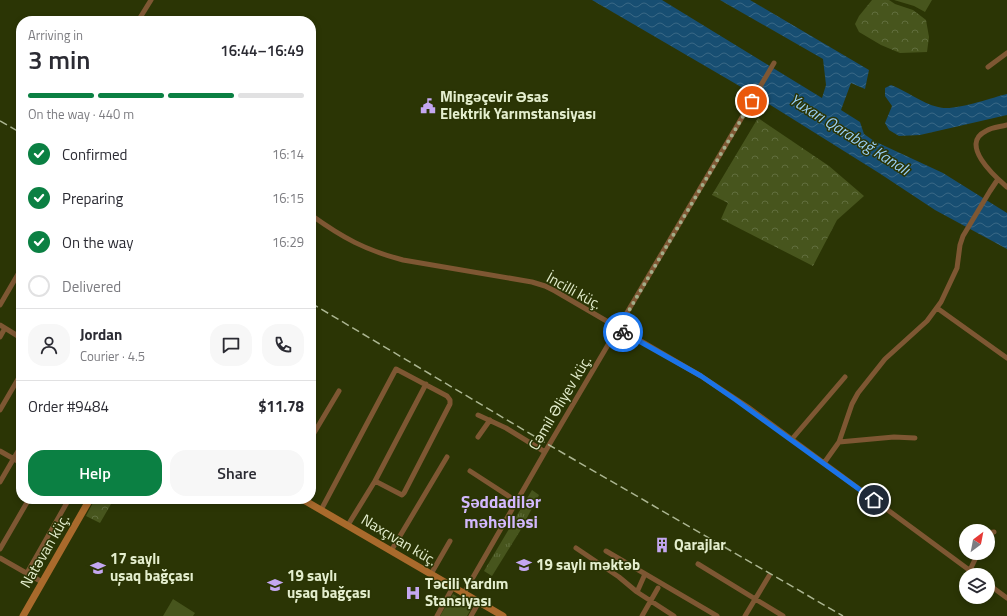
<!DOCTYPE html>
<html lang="en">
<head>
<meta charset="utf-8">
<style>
	body { margin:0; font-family:"Titillium Web",sans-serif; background:#f7f7f7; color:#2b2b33; height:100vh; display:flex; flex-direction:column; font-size:15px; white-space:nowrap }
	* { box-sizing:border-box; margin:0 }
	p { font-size:13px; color:#7c7c81 }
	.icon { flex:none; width:22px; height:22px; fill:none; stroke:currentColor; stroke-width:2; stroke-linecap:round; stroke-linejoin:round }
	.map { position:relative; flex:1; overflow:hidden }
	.panel { position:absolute; left:16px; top:16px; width:300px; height:488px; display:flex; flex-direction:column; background:#fff; border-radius:16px; box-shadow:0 2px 6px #0003 }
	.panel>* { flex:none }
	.needle { width:26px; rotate:32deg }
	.controls { position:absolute; left:959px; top:524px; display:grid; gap:8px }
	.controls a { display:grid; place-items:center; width:36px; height:36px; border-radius:50%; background:#fff; box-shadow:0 2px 6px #0003; font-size:20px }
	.pin { position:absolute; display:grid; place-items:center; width:34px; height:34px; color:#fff; margin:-17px; border:2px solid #fff; border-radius:50%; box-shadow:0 1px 4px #0007 }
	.courier { position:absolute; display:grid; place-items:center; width:40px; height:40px; margin:-20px; border:3px solid #1a73e8; border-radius:50%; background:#fff; color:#222; box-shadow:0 1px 5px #0007 }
	.overview em { font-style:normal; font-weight:600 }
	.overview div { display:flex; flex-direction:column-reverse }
	.overview { display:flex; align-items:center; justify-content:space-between; height:68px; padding:0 12px }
	h1 { font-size:26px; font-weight:600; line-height:30px }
	.bar { display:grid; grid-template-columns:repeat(4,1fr); gap:6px 4px; align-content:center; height:48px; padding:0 12px }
	.bar i { height:5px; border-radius:3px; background:#e1e1e2 }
	.bar .selected { background:#0b8043 }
	.bar p { grid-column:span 4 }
	.line { display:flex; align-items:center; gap:10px; padding:0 12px; border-top:1px solid #e1e1e2 }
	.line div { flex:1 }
	.round { display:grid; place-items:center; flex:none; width:42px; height:42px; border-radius:16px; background:#f7f7f7 }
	ol { padding:0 12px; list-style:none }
	li { display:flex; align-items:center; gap:12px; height:44px }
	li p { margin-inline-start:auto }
	li .icon { padding:4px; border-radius:50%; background:#0b8043; color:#fff; stroke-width:4 }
	li:last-child { color:#7c7c81 }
	li i { width:22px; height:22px; border:2px solid #e1e1e2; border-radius:50% }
	.button { display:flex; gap:8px; margin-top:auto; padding:8px 12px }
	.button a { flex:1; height:46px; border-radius:16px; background:#0b8043; color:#fff; font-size:16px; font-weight:600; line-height:46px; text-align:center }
	.button a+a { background:#f7f7f7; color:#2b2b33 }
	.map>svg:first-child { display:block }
	.grass { fill:url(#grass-tufts) }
	.forest { fill:url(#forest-crowns) }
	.park { fill:#47551d }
	.water { fill:url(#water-waves) }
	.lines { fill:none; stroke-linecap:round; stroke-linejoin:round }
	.street { stroke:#7e5733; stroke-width:5 }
	.secondary { stroke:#a96a2c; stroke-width:7 }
	.rail { stroke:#abb591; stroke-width:1.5; stroke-dasharray:8 4; stroke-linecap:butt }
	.done { stroke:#a3ad88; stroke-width:4; stroke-dasharray:0 7.2 }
	.route { stroke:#1a73e8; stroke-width:5 }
	.labels { text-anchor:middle; stroke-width:3; stroke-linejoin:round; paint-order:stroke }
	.poi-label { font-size:15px; font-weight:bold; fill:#e4eece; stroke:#2b3505; text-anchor:start }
	.street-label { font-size:15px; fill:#e4eece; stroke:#2b3505 }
	.water-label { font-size:16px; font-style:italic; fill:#99cff8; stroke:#2b3505 }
	.quarter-label { font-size:17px; font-weight:bold; fill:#d2b8fd; stroke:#2b3505 }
</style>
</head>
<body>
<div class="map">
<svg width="1007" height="616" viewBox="0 0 1007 616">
	<defs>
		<pattern id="grass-tufts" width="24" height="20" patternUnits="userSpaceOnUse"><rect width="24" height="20" fill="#47551d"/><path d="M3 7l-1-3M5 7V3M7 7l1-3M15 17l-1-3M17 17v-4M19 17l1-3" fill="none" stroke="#616e3d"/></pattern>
		<pattern id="forest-crowns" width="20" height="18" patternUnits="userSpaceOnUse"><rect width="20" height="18" fill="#47551d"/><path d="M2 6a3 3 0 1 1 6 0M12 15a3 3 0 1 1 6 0" fill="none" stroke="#616e3d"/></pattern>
		<pattern id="water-waves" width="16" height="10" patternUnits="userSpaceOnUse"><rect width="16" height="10" fill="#174e72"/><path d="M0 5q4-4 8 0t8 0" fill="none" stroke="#396885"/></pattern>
	</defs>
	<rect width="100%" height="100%" fill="#2b3505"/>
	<path class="grass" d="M 532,490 L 539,495 L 520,531 L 492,576 L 484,571 Z"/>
	<path class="forest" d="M 872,0 L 889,0 L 895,4 L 913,10 L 926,20 L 929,37 L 927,52 L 900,53 L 881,45 L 859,32 L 855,24 L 859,16 Z
		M 758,118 L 829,166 L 864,196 L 837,220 L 813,266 L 721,219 L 728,203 L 712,195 Z
		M 95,499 L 114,499 L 100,523 L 86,516 Z"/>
	<path class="park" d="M 894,0 L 932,0 L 925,12 L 914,6 Z
		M 453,594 L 473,606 L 467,616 L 440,616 Z
		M 173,599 L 195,613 L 193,616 L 163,616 Z"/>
	<path class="water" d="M 592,0 L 662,0 L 822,98 L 826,85 L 823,59 L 720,0 L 750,0 L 869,70 L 865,89 L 851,83 L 841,110 L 860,122 L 864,134 L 874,141 L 943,173 L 1007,213 L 1007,249 L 935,210 L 879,173 L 748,91 Z
		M 891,85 C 907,91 921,103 938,107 C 953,112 990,98 1007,94 L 1007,115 L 920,135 L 899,136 L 889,130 L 885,123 L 892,106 L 885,96 L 885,88 Z"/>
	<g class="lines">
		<path class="street" d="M 138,21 L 151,0
			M 988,67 L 1007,53
			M 1007,125 C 1000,127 992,127 986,131 C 959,144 994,176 1007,187
			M 311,215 C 343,238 365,250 403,260 L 532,282 L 545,286 L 555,291 L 701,376 L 748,407 L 976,575
			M 0,305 L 21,269
			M 937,308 L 1007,358
			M 0,325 L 21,338
			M 0,337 L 5,328
			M 0,410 L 21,374
			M 478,415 L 506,428 L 545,452
			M 478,437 L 490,420
			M 311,438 L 339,391
			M 792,439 L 845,377
			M 839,442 L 894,437 L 915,438
			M 0,451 L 21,463
			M 824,463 L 839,442 L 852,404 L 858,393 L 885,359 L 927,321 L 941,302 L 957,268 L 960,245 L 963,236 L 990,191 L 998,179
			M 470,471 L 516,501
			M 0,482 L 21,446
			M 321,510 L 396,369 L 447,396 L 450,400 L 450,404 L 404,493 L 402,495 L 375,481
			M 348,525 L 375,481 L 426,384
			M 988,533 L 994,532
			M 576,548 L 619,577 L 637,592 L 674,616
			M 0,549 L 29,499
			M 391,551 L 447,457
			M 606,551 L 717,616
			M 0,558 L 42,582
			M 698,564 L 783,616
			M 970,570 L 978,553
			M 27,573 L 69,499
			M 431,574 L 450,541
			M 988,584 L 1007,598
			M 637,592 L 645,574
			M 464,593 L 549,445 L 774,63
			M 437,616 L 453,587
			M 471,616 L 479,602
			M 642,616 L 658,588
			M 745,616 L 769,576"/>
		<path class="secondary" d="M 302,499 L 503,616
			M 23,616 L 90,499"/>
		<path class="rail" d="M 0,121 L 21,133
			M 311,303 L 549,445 L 843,616"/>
	</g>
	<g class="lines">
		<path class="done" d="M 623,332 L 618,329 L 752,101"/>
		<path class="route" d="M 623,332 L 701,376 L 736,400 L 874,500"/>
	</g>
	<defs>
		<g id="civic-bare" transform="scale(1.2)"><path d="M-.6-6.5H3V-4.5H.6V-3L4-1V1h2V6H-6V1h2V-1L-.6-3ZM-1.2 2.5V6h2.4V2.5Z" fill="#c4a7f1" stroke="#2b3505" stroke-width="2.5" paint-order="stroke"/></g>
		<g id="building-bare" transform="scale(1.2)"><path d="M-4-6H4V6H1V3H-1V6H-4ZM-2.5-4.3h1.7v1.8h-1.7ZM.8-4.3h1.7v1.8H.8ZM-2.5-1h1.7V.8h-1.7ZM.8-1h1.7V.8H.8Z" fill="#c4a7f1" stroke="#2b3505" stroke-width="2.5" paint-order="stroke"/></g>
		<g id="school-bare" transform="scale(1.2)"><path d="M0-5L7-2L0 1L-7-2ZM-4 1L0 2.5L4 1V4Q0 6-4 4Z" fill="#c4a7f1" stroke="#2b3505" stroke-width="2.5" paint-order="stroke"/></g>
		<g id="hospital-bare" transform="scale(1.2)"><path d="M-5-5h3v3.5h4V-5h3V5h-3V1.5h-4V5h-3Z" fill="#c4a7f1" stroke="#2b3505" stroke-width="2.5" paint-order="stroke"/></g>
	</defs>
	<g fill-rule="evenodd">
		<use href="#civic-bare" x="428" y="106"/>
		<use href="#building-bare" x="662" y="545"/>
		<use href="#school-bare" x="524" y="565"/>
		<use href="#school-bare" x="98" y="568"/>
		<use href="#school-bare" x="275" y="585"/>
		<use href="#hospital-bare" x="413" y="593"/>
	</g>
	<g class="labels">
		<g class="poi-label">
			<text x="440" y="102">Mingəçevir Əsas<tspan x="440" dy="17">Elektrik Yarımstansiyası</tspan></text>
			<text x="674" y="550">Qarajlar</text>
			<text x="110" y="564">17 saylı<tspan x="110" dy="17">uşaq bağçası</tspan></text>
			<text x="536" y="570">19 saylı məktəb</text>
			<text x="287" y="581">19 saylı<tspan x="287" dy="17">uşaq bağçası</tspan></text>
			<text x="425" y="589">Təcili Yardım<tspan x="425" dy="17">Stansiyası</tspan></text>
		</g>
		<g class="street-label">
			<text transform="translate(574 291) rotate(29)" y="5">İncilli küç.</text>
			<text transform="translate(560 403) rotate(-59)" y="5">Cəmil Əliyev küç.</text>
			<text transform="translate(399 540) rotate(31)" y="5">Naxçıvan küç.</text>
			<text transform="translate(45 551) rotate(-60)" y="5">Natəvan küç.</text>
		</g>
		<g class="water-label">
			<text transform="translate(850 134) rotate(32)" y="6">Yuxarı Qarabağ Kanalı</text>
		</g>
		<g class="quarter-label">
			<text x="501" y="508">Şəddadilər<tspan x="501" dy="20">məhəlləsi</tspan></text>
		</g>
	</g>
</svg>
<div class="controls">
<a><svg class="needle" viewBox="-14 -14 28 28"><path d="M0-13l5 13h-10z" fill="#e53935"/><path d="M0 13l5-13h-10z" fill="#7c7c81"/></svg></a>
<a><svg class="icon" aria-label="layers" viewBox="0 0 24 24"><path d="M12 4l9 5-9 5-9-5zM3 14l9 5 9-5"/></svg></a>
</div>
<div class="pin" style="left:752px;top:101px;background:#ea580c"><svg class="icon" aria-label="bag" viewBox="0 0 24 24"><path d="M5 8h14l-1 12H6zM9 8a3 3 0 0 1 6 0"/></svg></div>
<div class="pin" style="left:874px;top:500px;background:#1f2937"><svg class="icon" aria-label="home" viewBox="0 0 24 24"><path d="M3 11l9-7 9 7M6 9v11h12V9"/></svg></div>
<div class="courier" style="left:623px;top:332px"><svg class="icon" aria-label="bike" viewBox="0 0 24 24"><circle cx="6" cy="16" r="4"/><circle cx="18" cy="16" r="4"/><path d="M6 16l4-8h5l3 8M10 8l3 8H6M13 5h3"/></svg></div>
<section class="panel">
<div class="overview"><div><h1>3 min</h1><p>Arriving in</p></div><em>16:44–16:49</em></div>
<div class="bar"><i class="selected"></i><i class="selected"></i><i class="selected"></i><i></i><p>On the way · 440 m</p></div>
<ol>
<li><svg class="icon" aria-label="check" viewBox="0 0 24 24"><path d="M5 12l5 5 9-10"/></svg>Confirmed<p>16:14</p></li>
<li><svg class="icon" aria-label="check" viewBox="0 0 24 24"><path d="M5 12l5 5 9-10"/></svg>Preparing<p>16:15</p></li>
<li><svg class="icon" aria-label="check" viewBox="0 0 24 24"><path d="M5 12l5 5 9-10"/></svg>On the way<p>16:29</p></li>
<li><i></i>Delivered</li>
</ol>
<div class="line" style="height:72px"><a class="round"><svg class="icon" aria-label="person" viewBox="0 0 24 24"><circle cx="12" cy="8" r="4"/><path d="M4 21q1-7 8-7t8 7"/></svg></a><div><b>Jordan</b><p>Courier · 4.5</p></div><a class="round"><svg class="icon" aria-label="chat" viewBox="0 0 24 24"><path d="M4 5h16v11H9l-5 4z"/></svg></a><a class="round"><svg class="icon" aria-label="phone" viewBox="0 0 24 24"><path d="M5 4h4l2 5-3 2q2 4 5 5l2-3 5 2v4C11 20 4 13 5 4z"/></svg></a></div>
<div class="line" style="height:52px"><div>Order #9484</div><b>$11.78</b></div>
<div class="button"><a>Help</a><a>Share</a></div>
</section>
</div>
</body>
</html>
